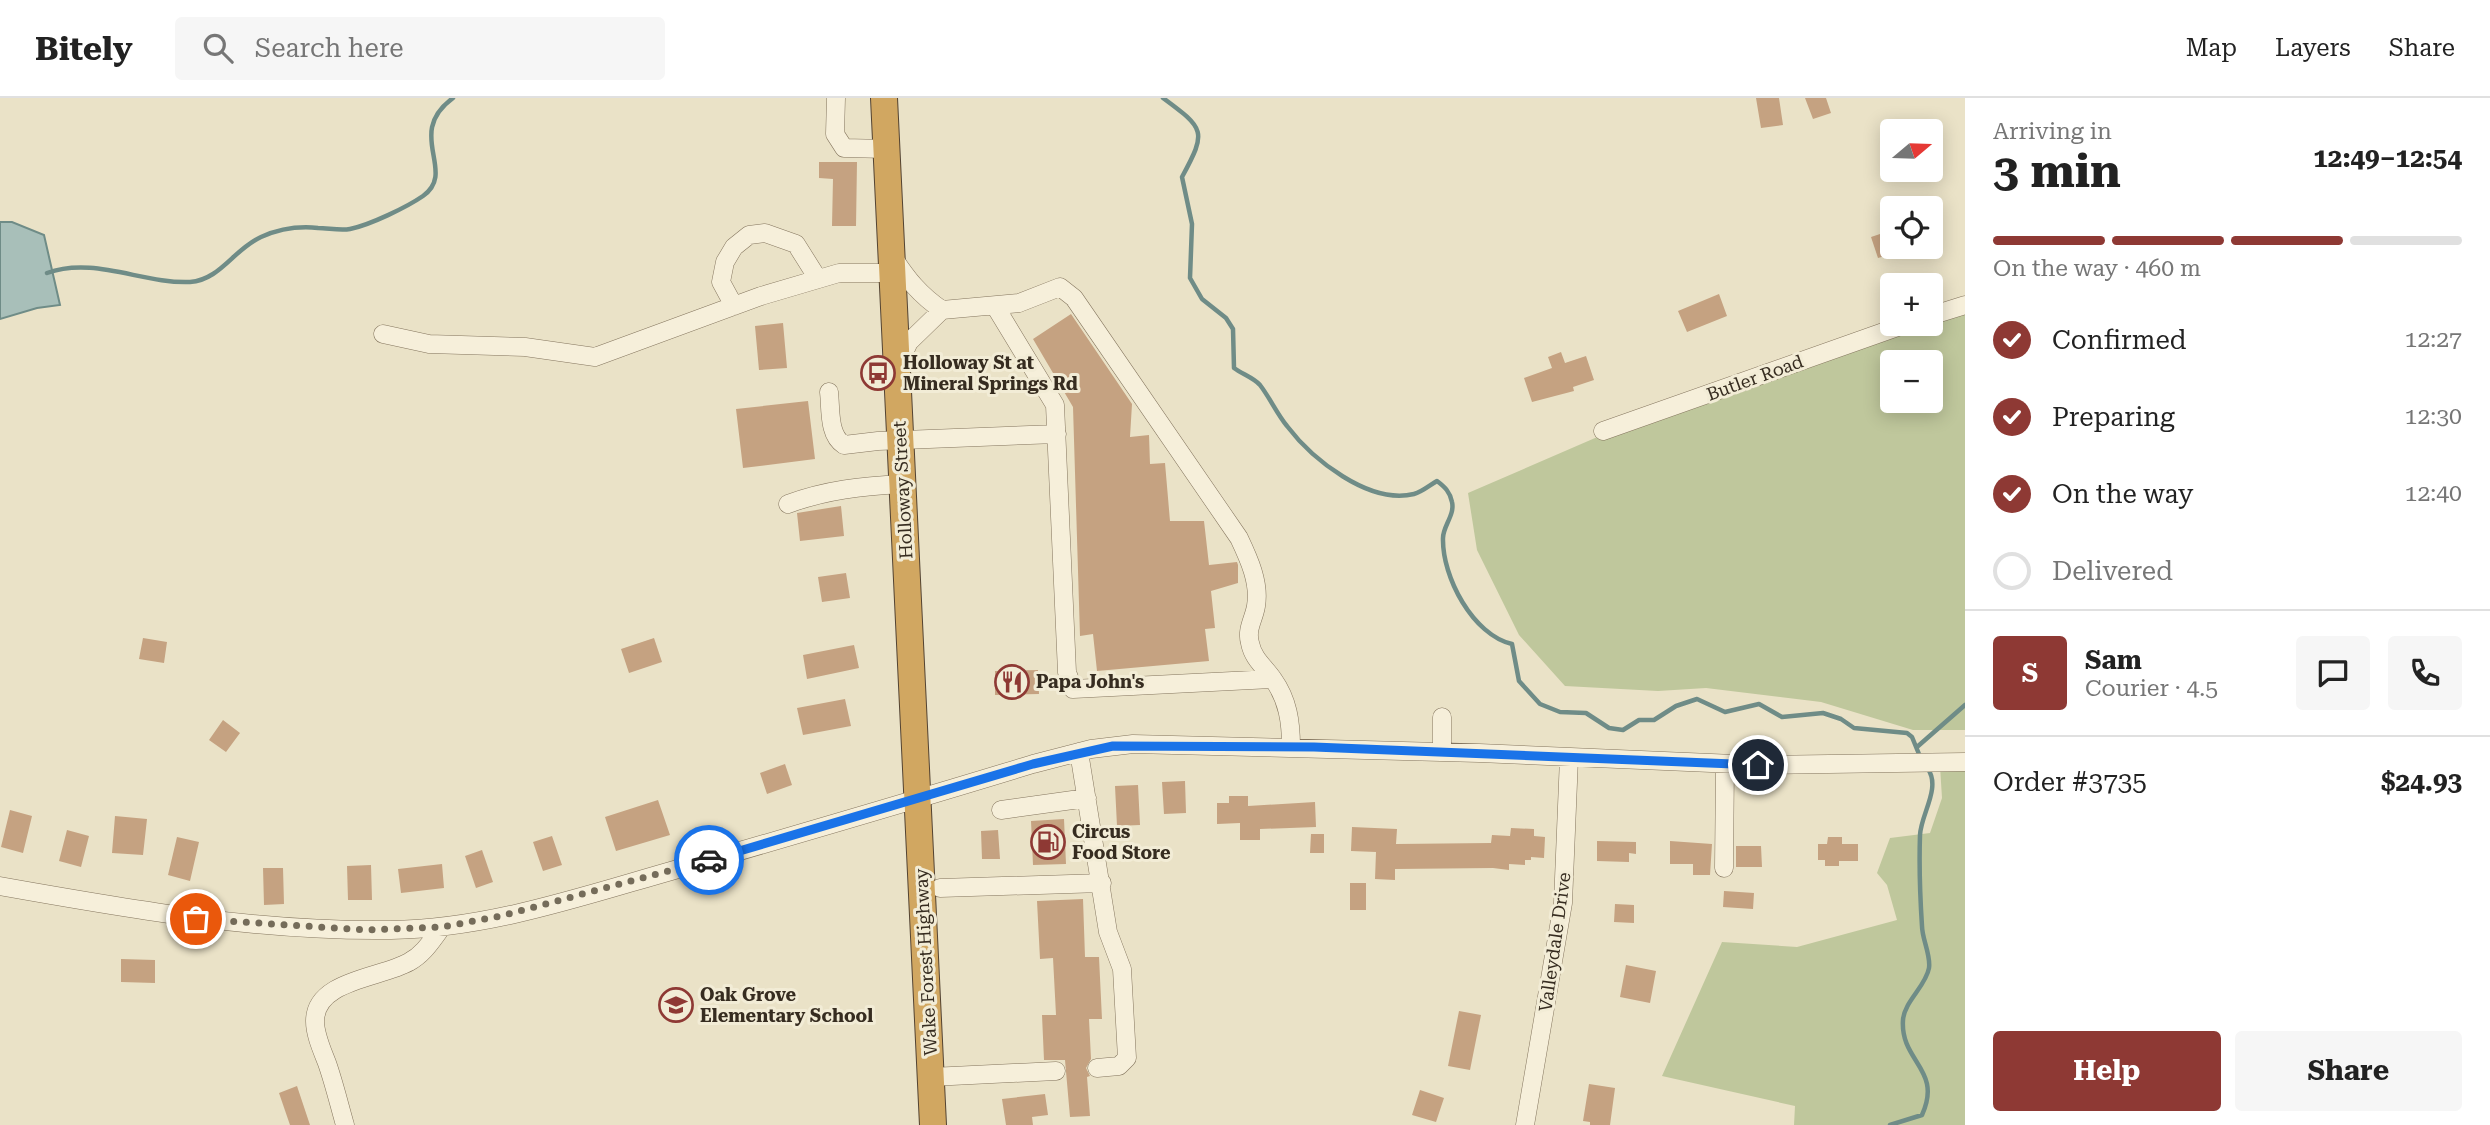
<!DOCTYPE html>
<html lang="en">
<head>
<meta charset="utf-8">
<style>
	body { margin:0; font-family:"Roboto Serif",serif; background:#f6f6f6; color:#222; height:100vh; display:flex; flex-direction:column; font-size:26px; white-space:nowrap }
	* { box-sizing:border-box; margin:0 }
	p { font-size:23px; color:#767676 }
	.icon { flex:none; width:38px; height:38px; fill:none; stroke:currentColor; stroke-width:2; stroke-linecap:round; stroke-linejoin:round }
	.map { position:relative; flex:1; overflow:hidden }
	.side { display:flex; flex-direction:column; background:#fff; width:525px }
	.side>* { flex:none }
	.needle { width:46px; rotate:71deg }
	.tools { position:absolute; left:1880px; top:21px; display:grid; gap:14px }
	.tools a { display:grid; place-items:center; width:63px; height:63px; border-radius:7px; background:#fff; box-shadow:0 4px 18px #0003; font-size:35px }
	.pin { position:absolute; display:grid; place-items:center; width:60px; height:60px; color:#fff; margin:-30px; border:4px solid #fff; border-radius:50%; box-shadow:0 2px 7px #0007 }
	.courier { position:absolute; display:grid; place-items:center; width:70px; height:70px; margin:-35px; border:5px solid #1a73e8; border-radius:50%; background:#fff; color:#222; box-shadow:0 2px 9px #0007 }
	.summary em { font-style:normal; font-weight:700 }
	.summary div { display:flex; flex-direction:column-reverse }
	.summary { display:flex; align-items:center; justify-content:space-between; height:119px; padding:0 28px }
	h1 { font-size:46px; font-weight:700; line-height:52px }
	.bar { display:grid; grid-template-columns:repeat(4,1fr); gap:10px 7px; align-content:center; height:84px; padding:0 28px }
	.bar i { height:9px; border-radius:5px; background:#e0e0e0 }
	.bar .selected { background:#8e3934 }
	.bar p { grid-column:span 4 }
	.line { display:flex; align-items:center; gap:18px; padding:0 28px; border-top:2px solid #e0e0e0 }
	.line div { flex:1 }
	.round { display:grid; place-items:center; flex:none; width:74px; height:74px; border-radius:7px; background:#f6f6f6 }
	ol { padding:0 28px; list-style:none }
	li { display:flex; align-items:center; gap:21px; height:77px }
	li p { margin-inline-start:auto }
	li .icon { padding:7px; border-radius:50%; background:#8e3934; color:#fff; stroke-width:4 }
	li:last-child { color:#767676 }
	li i { width:38px; height:38px; border:4px solid #e0e0e0; border-radius:50% }
	.action { display:flex; gap:14px; margin-top:auto; padding:14px 28px }
	.action a { flex:1; height:80px; border-radius:7px; background:#8e3934; color:#fff; font-size:28px; font-weight:700; line-height:80px; text-align:center }
	.action a+a { background:#f6f6f6; color:#222 }
	header { display:flex; align-items:center; gap:42px; box-sizing:border-box; height:98px; padding:0 35px; background:#fff; border-bottom:2px solid #e0e0e0 }
	header strong { font-size:33px }
	nav { display:flex; gap:38px; margin-inline-start:auto; font-size:24px }
	.search { width:490px; height:63px; background:#f6f6f6; display:flex; align-items:center; gap:18px; box-sizing:border-box; padding:0 24px; border-radius:7px; color:#767676; font-size:26px }
	main { display:flex; flex:1; min-height:0 }
	.map>svg:first-child { display:block }
	.green { fill:#bfc79c; fill-rule:evenodd }
	.water { fill:#a8bfb9; stroke:#6f8c87; stroke-width:2 }
	.lines { fill:none; stroke-linecap:round; stroke-linejoin:round }
	.stream { stroke:#6f8c87; stroke-width:4.5 }
	.building { fill:#c5a281 }
	.minor-casing { stroke:#84755e; stroke-width:19 }
	.highway-casing { stroke:#534332; stroke-width:28 }
	.minor { stroke:#f6efda; stroke-width:18 }
	.highway { stroke:#d1a761; stroke-width:26 }
	.done { stroke:#756c5a; stroke-width:7; stroke-dasharray:0 12.6 }
	.route { stroke:#1a73e8; stroke-width:9 }
	.labels { text-anchor:middle; stroke-width:6; stroke-linejoin:round; paint-order:stroke }
	.poi-label { font-size:18px; font-weight:bold; fill:#362c20; stroke:#f2ecd6; text-anchor:start }
	.street-label { font-size:18px; fill:#362c20; stroke:#f2ecd6 }
</style>
</head>
<body>
<header>
<strong>Bitely</strong>
<div class="search"><svg class="icon" aria-label="search" viewBox="0 0 24 24"><circle cx="10" cy="10" r="6"/><path d="M15 15l6 6"/></svg>Search here</div>
<nav><a>Map</a><a>Layers</a><a>Share</a></nav>
</header>
<main>
<div class="map">
<svg width="1965" height="1027" viewBox="0 0 1965 1027">
	<rect width="100%" height="100%" fill="#eae2c7"/>
	<path class="green" d="M 1965,210 L 1965,632 L 1913,632 L 1821,604 L 1706,590 L 1658,593 L 1565,588 L 1519,537 L 1477,452 L 1468,395 L 1602,337 L 1914,226 L 1930,226 ZM 1892,264 L 1930,264 L 1930,303 L 1892,303 Z
		M 1965,667 L 1965,1027 L 1794,1027 L 1795,1008 L 1662,978 L 1722,844 L 1797,849 L 1897,822 L 1887,787 L 1877,775 L 1890,740 L 1930,735 L 1942,700 L 1940,668 Z"/>
	<path class="water" d="M 0,124 L 12,124 L 44,137 L 60,207 L 37,210 L 0,221 Z"/>
	<g class="lines">
		<path class="stream" d="M 1163,0 C 1205,31 1207,33 1182,79 L 1192,126 L 1190,180 L 1202,201 L 1226,220 L 1233,231 L 1234,270 C 1242,276 1254,280 1260,287 C 1270,300 1277,316 1287,328 C 1312,361 1369,407 1414,396 C 1422,394 1430,387 1437,383 C 1445,389 1450,394 1452,404 C 1455,417 1443,428 1443,440 C 1442,479 1473,537 1512,546 L 1519,583 L 1540,606 L 1560,614 L 1586,615 L 1609,630 L 1623,632 L 1639,622 L 1654,622 L 1676,608 L 1697,601 L 1725,614 L 1759,606 L 1782,619 L 1823,615 L 1841,621 L 1854,630 L 1907,635 L 1912,639 L 1921,661
			M 47,175 C 94,158 143,186 190,184 C 220,182 234,151 261,139 C 279,131 299,128 318,130 C 328,130 340,133 350,131 C 370,127 407,109 423,98 C 458,73 404,36 453,0
			M 1917,649 L 1965,607
			M 1890,1027 L 1922,1017 C 1943,971 1900,964 1903,922 C 1904,904 1926,888 1929,870 C 1931,857 1922,841 1922,828 C 1920,798 1919,767 1920,737 C 1921,716 1941,690 1928,671"/>
	</g>
	<path class="building" d="M 1756,0 L 1779,0 L 1783,27 L 1761,30 Z
		M 1805,0 L 1826,0 L 1831,15 L 1813,21 Z
		M 819,64 L 857,64 L 856,128 L 832,128 L 833,81 L 819,80 Z
		M 1892,132 L 1892,156 L 1878,160 L 1871,139 Z
		M 1719,196 L 1727,218 L 1687,234 L 1678,213 Z
		M 1071,216 L 1132,306 L 1130,339 L 1149,337 L 1150,366 L 1165,365 L 1170,423 L 1204,423 L 1209,467 L 1237,464 L 1238,467 L 1238,485 L 1211,493 L 1215,530 L 1205,531 L 1209,563 L 1097,573 L 1093,536 L 1080,538 L 1073,309 L 1033,241 Z
		M 783,225 L 787,270 L 759,272 L 755,228 Z
		M 1561,254 L 1565,265 L 1586,258 L 1594,282 L 1573,289 L 1574,293 L 1532,304 L 1524,280 L 1552,270 L 1548,259 Z
		M 808,303 L 815,361 L 743,370 L 736,311 Z
		M 841,408 L 844,438 L 800,443 L 797,415 Z
		M 846,475 L 850,500 L 822,504 L 818,479 Z
		M 143,540 L 167,544 L 164,565 L 139,561 Z
		M 654,540 L 662,564 L 629,575 L 621,551 Z
		M 854,547 L 859,570 L 807,581 L 803,557 Z
		M 1038,572 L 1039,596 L 995,597 L 995,573 Z
		M 845,601 L 851,628 L 803,637 L 797,610 Z
		M 223,622 L 240,635 L 226,654 L 209,642 Z
		M 785,666 L 792,687 L 767,696 L 760,675 Z
		M 1185,683 L 1186,715 L 1164,716 L 1162,684 Z
		M 1138,687 L 1140,727 L 1117,728 L 1115,688 Z
		M 1229,698 L 1248,698 L 1248,708 L 1315,704 L 1316,729 L 1260,731 L 1260,742 L 1240,742 L 1240,725 L 1217,726 L 1217,705 L 1229,705 Z
		M 658,702 L 670,737 L 616,753 L 605,719 Z
		M 10,712 L 32,718 L 23,755 L 1,749 Z
		M 115,718 L 147,721 L 143,757 L 112,755 Z
		M 1064,721 L 1066,766 L 1033,767 L 1031,723 Z
		M 1352,729 L 1397,731 L 1396,746 L 1491,745 L 1492,737 L 1510,738 L 1511,730 L 1534,731 L 1534,738 L 1545,739 L 1544,760 L 1531,759 L 1531,762 L 1525,762 L 1525,767 L 1509,766 L 1509,772 L 1493,770 L 1395,771 L 1395,782 L 1375,781 L 1376,754 L 1351,753 Z
		M 67,732 L 89,738 L 81,769 L 59,763 Z
		M 998,732 L 1000,761 L 982,761 L 981,733 Z
		M 1311,736 L 1324,736 L 1324,755 L 1310,755 Z
		M 552,738 L 562,767 L 543,773 L 533,744 Z
		M 177,739 L 199,744 L 190,783 L 168,777 Z
		M 1828,739 L 1842,739 L 1842,746 L 1858,746 L 1858,763 L 1839,763 L 1839,768 L 1825,768 L 1825,762 L 1818,762 L 1818,746 L 1827,746 Z
		M 1597,743 L 1636,744 L 1636,756 L 1629,755 L 1629,764 L 1597,763 Z
		M 1670,743 L 1712,746 L 1710,777 L 1693,777 L 1693,766 L 1670,766 Z
		M 1736,748 L 1761,748 L 1762,769 L 1736,769 Z
		M 482,752 L 493,784 L 476,790 L 465,758 Z
		M 442,766 L 444,790 L 401,795 L 398,771 Z
		M 371,767 L 372,802 L 348,802 L 347,768 Z
		M 263,770 L 283,770 L 284,806 L 264,807 Z
		M 1350,785 L 1366,785 L 1366,812 L 1350,812 Z
		M 1724,793 L 1754,795 L 1753,811 L 1723,809 Z
		M 1083,801 L 1085,859 L 1099,859 L 1102,921 L 1089,921 L 1091,961 L 1086,970 L 1090,978 L 1087,979 L 1090,1018 L 1070,1019 L 1065,962 L 1044,962 L 1042,917 L 1056,917 L 1053,860 L 1040,861 L 1037,803 Z
		M 1615,806 L 1634,807 L 1634,825 L 1614,824 Z
		M 121,861 L 155,862 L 155,885 L 121,884 Z
		M 1626,867 L 1656,873 L 1650,905 L 1620,899 Z
		M 1459,913 L 1481,917 L 1470,972 L 1448,968 Z
		M 1589,986 L 1615,990 L 1610,1027 L 1590,1027 L 1590,1024 L 1583,1023 Z
		M 297,988 L 310,1027 L 290,1027 L 279,995 Z
		M 1420,992 L 1444,1000 L 1436,1024 L 1412,1017 Z
		M 1045,996 L 1048,1017 L 1032,1019 L 1033,1027 L 1006,1027 L 1002,1001 Z"/>
	<g class="lines">
		<g class="minor-casing">
			<path id="minor" d="M 836,0 L 835,36 L 844,50 L 887,51
				M 893,159 C 907,181 920,197 942,212
				M 734,208 L 721,184 L 725,164 L 734,149 L 749,137 L 765,135 L 796,146 L 818,181
				M 995,208 L 1055,307 L 1067,574 L 1073,591 L 1273,581
				M 1930,218 L 1965,207
				M 383,236 L 429,246 L 525,249 L 595,259 L 761,198 L 839,175 L 893,175
				M 899,265 L 909,244 L 942,212 L 1019,205 L 1060,189 L 1074,200 L 1239,440 C 1249,461 1260,485 1256,508 C 1254,521 1246,531 1250,545 C 1253,561 1265,569 1273,581 C 1288,602 1291,624 1291,649
				M 829,294 C 831,311 828,337 844,347 L 878,343 L 1057,336
				M 1603,333 L 1906,226
				M 788,406 C 826,392 862,388 903,386
				M 1079,654 L 1108,834 L 1122,871 L 1127,960 L 1119,968 L 1097,970
				M 1442,654 L 1442,619
				M 1001,712 L 1087,700
				M 1724,770 L 1725,666
				M 0,788 C 129,811 259,834 391,832 C 486,831 580,799 671,773 C 792,738 912,703 1033,666 L 1091,651 L 1133,646 L 1479,655 L 1758,667 L 1965,664
				M 940,790 L 1102,785
				M 931,979 L 1056,973
				M 345,1027 C 339,1006 334,985 327,965 C 322,952 315,937 315,923 C 315,882 381,880 409,864 C 424,856 432,842 442,829
				M 1525,1027 L 1563,805 L 1569,660"/>
		</g>
		<g class="highway-casing">
			<path id="highway" d="M 884,0 L 933,1027"/>
		</g>
		<use href="#minor" class="minor"/>
		<use href="#highway" class="highway"/>
	</g>
	<g class="lines">
		<path class="done" d="M 196,821 L 366,832 L 442,829 L 501,818 L 709,762"/>
		<path class="route" d="M 709,762 L 1033,666 L 1113,648 L 1314,649 L 1758,667"/>
	</g>
	<defs>
		<g id="bus-ring" transform="scale(1.75)"><circle r="9.5" fill="#f2ecd6" stroke="#8e3934" stroke-width="1.5"/><path d="M-5-6H5V4H4V6H2V4H-2V6H-4V4H-5ZM-3.5-4V0h7V-4ZM-3.5 1.2v1.5H-2V1.2ZM2 1.2v1.5H3.5V1.2Z" fill="#8e3934"/></g>
		<g id="restaurant-ring" transform="scale(1.75)"><circle r="9.5" fill="#f2ecd6" stroke="#8e3934" stroke-width="1.5"/><path d="M-5-6h1v4h1v-4h1v4h1v-4h1v5L-1.5 .5V6h-2V.5L-5-1ZM5-6V6H3V1.5H1.5Q1.5-4 5-6Z" fill="#8e3934"/></g>
		<g id="fuel-ring" transform="scale(1.75)"><circle r="9.5" fill="#f2ecd6" stroke="#8e3934" stroke-width="1.5"/><path d="M-5.5-6h7V0h2V4h1.3V-2.5L3-4.5l.8-.8L6-3V5H2.5V1h-1V6h-7ZM-4.2-4.7v3.2H.2V-4.7Z" fill="#8e3934"/></g>
		<g id="school-ring" transform="scale(1.75)"><circle r="9.5" fill="#f2ecd6" stroke="#8e3934" stroke-width="1.5"/><path d="M0-5L7-2L0 1L-7-2ZM-4 1L0 2.5L4 1V4Q0 6-4 4Z" fill="#8e3934"/></g>
	</defs>
	<g fill-rule="evenodd">
		<use href="#bus-ring" x="878" y="275"/>
		<use href="#restaurant-ring" x="1012" y="584"/>
		<use href="#fuel-ring" x="1048" y="744"/>
		<use href="#school-ring" x="676" y="907"/>
	</g>
	<g class="labels">
		<g class="poi-label">
			<text x="903" y="271">Holloway St at<tspan x="903" dy="21">Mineral Springs Rd</tspan></text>
			<text x="1036" y="590">Papa John's</text>
			<text x="1072" y="740">Circus<tspan x="1072" dy="21">Food Store</tspan></text>
			<text x="700" y="903">Oak Grove<tspan x="700" dy="21">Elementary School</tspan></text>
		</g>
		<g class="street-label">
			<text transform="translate(1755 280) rotate(-20)" y="6">Butler Road</text>
			<text transform="translate(903 392) rotate(-93)" y="6">Holloway Street</text>
			<text transform="translate(1555 844) rotate(-82)" y="6">Valleydale Drive</text>
			<text transform="translate(926 864) rotate(-93)" y="6">Wake Forest Highway</text>
		</g>
	</g>
</svg>
<div class="tools">
<a><svg class="needle" viewBox="-14 -14 28 28"><path d="M0-13l5 13h-10z" fill="#e53935"/><path d="M0 13l5-13h-10z" fill="#767676"/></svg></a>
<a><svg class="icon" aria-label="locate" viewBox="0 0 24 24"><circle cx="12" cy="12" r="6"/><path d="M12 2v4M12 18v4M2 12h4M18 12h4"/></svg></a>
<a>+</a>
<a>−</a>
</div>
<div class="pin" style="left:196px;top:821px;background:#ea580c"><svg class="icon" aria-label="bag" viewBox="0 0 24 24"><path d="M5 8h14l-1 12H6zM9 8a3 3 0 0 1 6 0"/></svg></div>
<div class="pin" style="left:1758px;top:667px;background:#1f2937"><svg class="icon" aria-label="home" viewBox="0 0 24 24"><path d="M3 11l9-7 9 7M6 9v11h12V9"/></svg></div>
<div class="courier" style="left:709px;top:762px"><svg class="icon" aria-label="car" viewBox="0 0 24 24"><path d="M5 17H2v-5l4-1 3-4h7l3 4 3 1v5h-3M9 17h6M6 11h13"/><circle cx="7" cy="17" r="2"/><circle cx="17" cy="17" r="2"/></svg></div>
</div>
<section class="side">
<div class="summary"><div><h1>3 min</h1><p>Arriving in</p></div><em>12:49–12:54</em></div>
<div class="bar"><i class="selected"></i><i class="selected"></i><i class="selected"></i><i></i><p>On the way · 460 m</p></div>
<ol>
<li><svg class="icon" aria-label="check" viewBox="0 0 24 24"><path d="M5 12l5 5 9-10"/></svg>Confirmed<p>12:27</p></li>
<li><svg class="icon" aria-label="check" viewBox="0 0 24 24"><path d="M5 12l5 5 9-10"/></svg>Preparing<p>12:30</p></li>
<li><svg class="icon" aria-label="check" viewBox="0 0 24 24"><path d="M5 12l5 5 9-10"/></svg>On the way<p>12:40</p></li>
<li><i></i>Delivered</li>
</ol>
<div class="line" style="height:126px"><b class="round" style="background:#8e3934;color:#fff">S</b><div><b>Sam</b><p>Courier · 4.5</p></div><a class="round"><svg class="icon" aria-label="chat" viewBox="0 0 24 24"><path d="M4 5h16v11H9l-5 4z"/></svg></a><a class="round"><svg class="icon" aria-label="phone" viewBox="0 0 24 24"><path d="M5 4h4l2 5-3 2q2 4 5 5l2-3 5 2v4C11 20 4 13 5 4z"/></svg></a></div>
<div class="line" style="height:91px"><div>Order #3735</div><b>$24.93</b></div>
<div class="action"><a>Help</a><a>Share</a></div>
</section>
</main>
</body>
</html>
